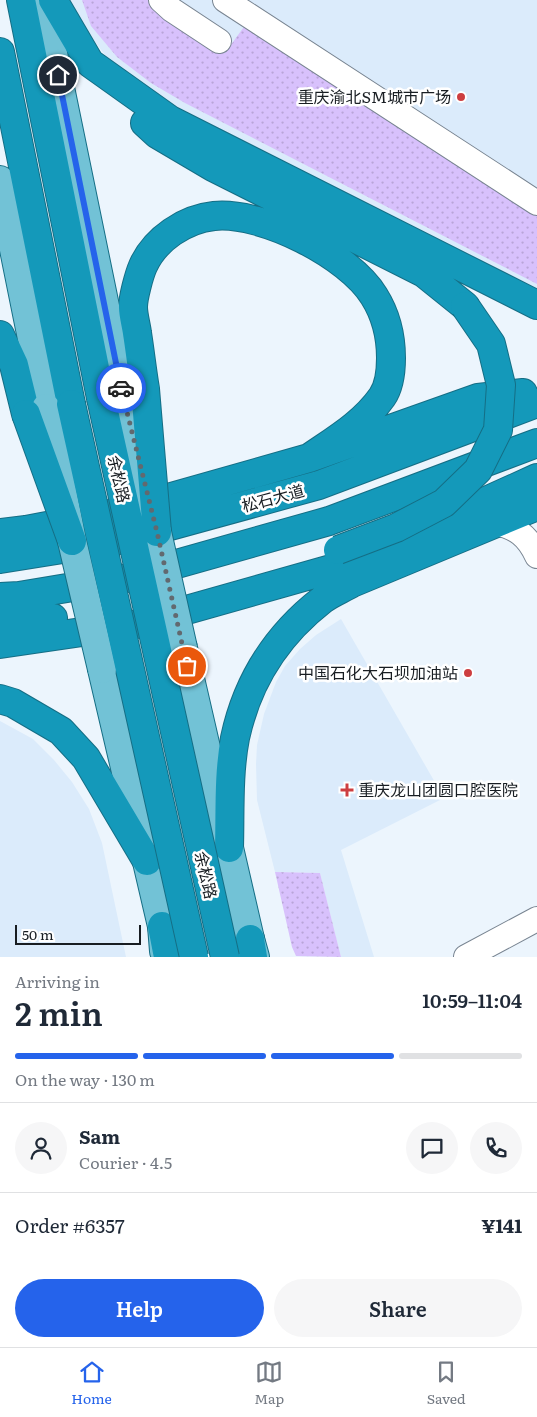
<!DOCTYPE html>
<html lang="en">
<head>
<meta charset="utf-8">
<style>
	body { margin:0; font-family:Literata,"Noto Sans SC",serif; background:#f6f6f7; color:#1f2937; height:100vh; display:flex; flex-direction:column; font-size:19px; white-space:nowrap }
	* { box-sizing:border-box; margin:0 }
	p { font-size:16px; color:#747a83 }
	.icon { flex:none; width:28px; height:28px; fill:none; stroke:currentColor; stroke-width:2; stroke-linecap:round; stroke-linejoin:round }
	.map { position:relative; height:957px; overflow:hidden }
	.details { display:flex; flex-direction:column; background:#fff; flex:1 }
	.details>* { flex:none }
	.scale { position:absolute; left:15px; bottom:12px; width:126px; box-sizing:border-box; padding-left:5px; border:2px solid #181d22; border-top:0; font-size:14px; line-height:18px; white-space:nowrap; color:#181d22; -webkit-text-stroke:4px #fff; paint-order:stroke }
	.pin { position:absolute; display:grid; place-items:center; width:42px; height:42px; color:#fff; margin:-21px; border:2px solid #fff; border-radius:50%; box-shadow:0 1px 5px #0007 }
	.courier { position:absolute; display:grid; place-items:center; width:50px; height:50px; margin:-25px; border:4px solid #2563eb; border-radius:50%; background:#fff; color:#222; box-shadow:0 1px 6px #0007 }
	.headline em { font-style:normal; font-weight:600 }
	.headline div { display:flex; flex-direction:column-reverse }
	.headline { display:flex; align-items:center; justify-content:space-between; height:85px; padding:0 15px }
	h1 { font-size:32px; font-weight:600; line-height:38px }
	.bar { display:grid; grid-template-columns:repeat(4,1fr); gap:8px 5px; align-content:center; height:60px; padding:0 15px }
	.bar i { height:6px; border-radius:4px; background:#e0e1e3 }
	.bar .selected { background:#2563eb }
	.bar p { grid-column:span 4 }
	.line { display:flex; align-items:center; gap:12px; padding:0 15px; border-top:1px solid #e0e1e3 }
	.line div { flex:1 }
	.round { display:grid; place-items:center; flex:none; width:52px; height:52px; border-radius:26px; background:#f6f6f7 }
	.action { display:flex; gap:10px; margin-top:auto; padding:10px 15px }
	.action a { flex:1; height:58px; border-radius:30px; background:#2563eb; color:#fff; font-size:20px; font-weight:600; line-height:58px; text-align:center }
	.action a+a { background:#f6f6f7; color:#1f2937 }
	.tab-bar { display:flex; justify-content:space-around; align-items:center; height:70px; border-top:1px solid #e0e1e3; background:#fff; font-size:14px; color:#747a83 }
	.tab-bar a { display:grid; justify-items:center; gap:2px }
	.tab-bar .selected { color:#2563eb }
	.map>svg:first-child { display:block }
	.built { fill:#dbebfb }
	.grass { fill:url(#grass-dots) }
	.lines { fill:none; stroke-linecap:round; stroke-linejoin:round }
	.minor-casing { stroke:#788491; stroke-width:26 }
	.major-casing { stroke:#156e85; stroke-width:30 }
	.highway-casing { stroke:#156e85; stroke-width:30 }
	.minor { stroke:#fff; stroke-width:24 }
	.major { stroke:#72c2d6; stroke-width:28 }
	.highway { stroke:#1499ba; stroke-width:28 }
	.major-bridge-casing { stroke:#156e85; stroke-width:30; stroke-linecap:butt }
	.highway-bridge-casing { stroke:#156e85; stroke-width:30; stroke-linecap:butt }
	.major-bridge { stroke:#72c2d6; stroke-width:28 }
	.highway-bridge { stroke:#1499ba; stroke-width:28 }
	.done { stroke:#62696f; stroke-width:5; stroke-dasharray:0 9 }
	.route { stroke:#2563eb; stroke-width:6 }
	.poi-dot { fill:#cd3e40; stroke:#fff; stroke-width:2 }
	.labels { text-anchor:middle; stroke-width:5; stroke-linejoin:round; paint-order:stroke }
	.poi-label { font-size:16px; fill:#181d22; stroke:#fff; text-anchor:end }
	.street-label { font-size:16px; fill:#181d22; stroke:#fff }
</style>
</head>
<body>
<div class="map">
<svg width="537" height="957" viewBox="0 0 537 957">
	<defs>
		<pattern id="grass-dots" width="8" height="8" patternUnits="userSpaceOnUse" patternTransform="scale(1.25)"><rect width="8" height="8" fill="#d8c1fc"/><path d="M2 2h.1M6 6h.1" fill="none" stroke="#b9a5d8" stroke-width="1.8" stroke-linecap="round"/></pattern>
	</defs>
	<rect width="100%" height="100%" fill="#ecf5fd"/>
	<path class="built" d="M 68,0 L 537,0 L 537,291 L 180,112 L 108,59 L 86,30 Z
		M 341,619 L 444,798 L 341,850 L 374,957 L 341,957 L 320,873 L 275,872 L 257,800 L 256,764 L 257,745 L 264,714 L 276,682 L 285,666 L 300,649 L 316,635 Z
		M 0,721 L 33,739 L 54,760 L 72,782 L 89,809 L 102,843 L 126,957 L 0,957 Z"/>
	<path class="grass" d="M 82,0 L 155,0 L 193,37 L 225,53 L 246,24 L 537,211 L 537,284 L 185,103 L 151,83 L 117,57 L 91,26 Z
		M 275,872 L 320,873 L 341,957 L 296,956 L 292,947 Z"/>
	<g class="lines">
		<g class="minor-casing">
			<path id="minor" d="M 161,0 L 172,10 L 219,41
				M 225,0 L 537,203
				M 495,523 C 516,527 528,536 537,556
				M 466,957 L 537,919"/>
		</g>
		<g class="major-casing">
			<path id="major" d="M 42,0 L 123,394
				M 0,180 L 46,408
				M 183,648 L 250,939 L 255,957
				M 102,669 L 162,926 L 164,951"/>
		</g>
		<g class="highway-casing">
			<path id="highway" d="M 21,0 L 101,398
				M 53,0 L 90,63 L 170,120 L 537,305
				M 0,52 L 71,404
				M 145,123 L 157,134 L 213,167 L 424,273 L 465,306
				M 0,335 L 14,365 L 26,414
				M 145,389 C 142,371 140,352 137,333 C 136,325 133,315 133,307 C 133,298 139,275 143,266 C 155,239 185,219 214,216 C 262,211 349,255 374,296 C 386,315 391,336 391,358 C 391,370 389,387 382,397 C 363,424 335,440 309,458
				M 0,533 L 26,530 L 115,513 L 309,458 L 478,398 L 523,393
				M 0,559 L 119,540 L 319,485 L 537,403
				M 0,597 L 19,596 L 127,578 L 329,521 L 537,443
				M 0,624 L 53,618
				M 0,644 L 137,624 L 342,566 L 537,478
				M 0,699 L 13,703 L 61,731 L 86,758 L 147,861
				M 229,848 C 230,812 228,774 235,738 C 247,682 277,635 322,600 C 331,593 342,589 352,583 L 537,506
				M 162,926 L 168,957
				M 250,939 L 253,957"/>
		</g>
		<use href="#minor" class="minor"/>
		<use href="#major" class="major"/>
		<use href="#highway" class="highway"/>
		<g class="major-bridge-casing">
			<path id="major-bridge" d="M 123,394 L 157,532 L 183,648
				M 46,408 L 72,541 L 102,669"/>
		</g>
		<g class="highway-bridge-casing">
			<path id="highway-bridge" d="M 145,389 L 157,532
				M 101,398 L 225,957
				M 71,404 L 194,957
				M 26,414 L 72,541
				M 338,550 L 396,528 L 444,503 L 478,470 L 498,430 L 501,385 L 491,344 L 465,306"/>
		</g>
		<use href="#major-bridge" class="major-bridge"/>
		<use href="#highway-bridge" class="highway-bridge"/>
	</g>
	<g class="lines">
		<path class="done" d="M 121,388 L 157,532 L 187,666"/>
		<path class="route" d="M 58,75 L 121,388"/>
	</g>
	<g class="poi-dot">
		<circle cx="461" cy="97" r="5"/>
		<circle cx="468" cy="673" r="5"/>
		<path d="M344.5 782.5h5v5h5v5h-5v5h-5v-5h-5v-5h5z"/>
	</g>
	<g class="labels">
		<g class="poi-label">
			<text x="451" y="103">重庆渝北SM城市广场</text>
			<text x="458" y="679">中国石化大石坝加油站</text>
			<text x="358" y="796" text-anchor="start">重庆龙山团圆口腔医院</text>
		</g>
		<g class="street-label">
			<text transform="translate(119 479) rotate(77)" y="6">余松路</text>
			<text transform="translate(273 498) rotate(-15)" y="6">松石大道</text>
			<text transform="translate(206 875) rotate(77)" y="6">余松路</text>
		</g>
	</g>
</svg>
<div class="scale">50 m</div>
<div class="pin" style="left:187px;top:666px;background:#ea580c"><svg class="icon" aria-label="bag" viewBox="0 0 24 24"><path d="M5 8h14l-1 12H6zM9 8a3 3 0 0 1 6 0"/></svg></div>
<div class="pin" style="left:58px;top:75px;background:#1f2937"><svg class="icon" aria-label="home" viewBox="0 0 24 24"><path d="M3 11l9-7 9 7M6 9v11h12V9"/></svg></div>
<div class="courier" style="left:121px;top:388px"><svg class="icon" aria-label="car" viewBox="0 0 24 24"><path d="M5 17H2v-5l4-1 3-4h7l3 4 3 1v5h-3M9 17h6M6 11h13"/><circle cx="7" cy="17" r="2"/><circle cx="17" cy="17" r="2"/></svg></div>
</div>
<section class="details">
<div class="headline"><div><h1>2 min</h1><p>Arriving in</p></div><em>10:59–11:04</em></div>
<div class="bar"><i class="selected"></i><i class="selected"></i><i class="selected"></i><i></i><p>On the way · 130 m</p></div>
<div class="line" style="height:90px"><a class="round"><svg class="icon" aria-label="person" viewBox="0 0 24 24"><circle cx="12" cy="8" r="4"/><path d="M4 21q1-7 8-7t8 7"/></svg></a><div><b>Sam</b><p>Courier · 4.5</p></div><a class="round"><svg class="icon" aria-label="chat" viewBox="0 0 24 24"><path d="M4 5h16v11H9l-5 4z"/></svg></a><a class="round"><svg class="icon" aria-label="phone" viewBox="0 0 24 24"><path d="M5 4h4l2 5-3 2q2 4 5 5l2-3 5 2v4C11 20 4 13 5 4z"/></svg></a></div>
<div class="line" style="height:65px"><div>Order #6357</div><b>¥141</b></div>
<div class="action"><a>Help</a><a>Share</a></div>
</section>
<nav class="tab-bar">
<a class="selected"><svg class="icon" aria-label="home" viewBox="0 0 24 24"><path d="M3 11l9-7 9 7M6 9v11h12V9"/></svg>Home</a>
<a><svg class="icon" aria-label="map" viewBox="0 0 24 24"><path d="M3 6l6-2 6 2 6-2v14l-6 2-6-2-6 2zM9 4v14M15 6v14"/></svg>Map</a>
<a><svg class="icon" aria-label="saved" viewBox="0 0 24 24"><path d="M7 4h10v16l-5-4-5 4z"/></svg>Saved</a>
</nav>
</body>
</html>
